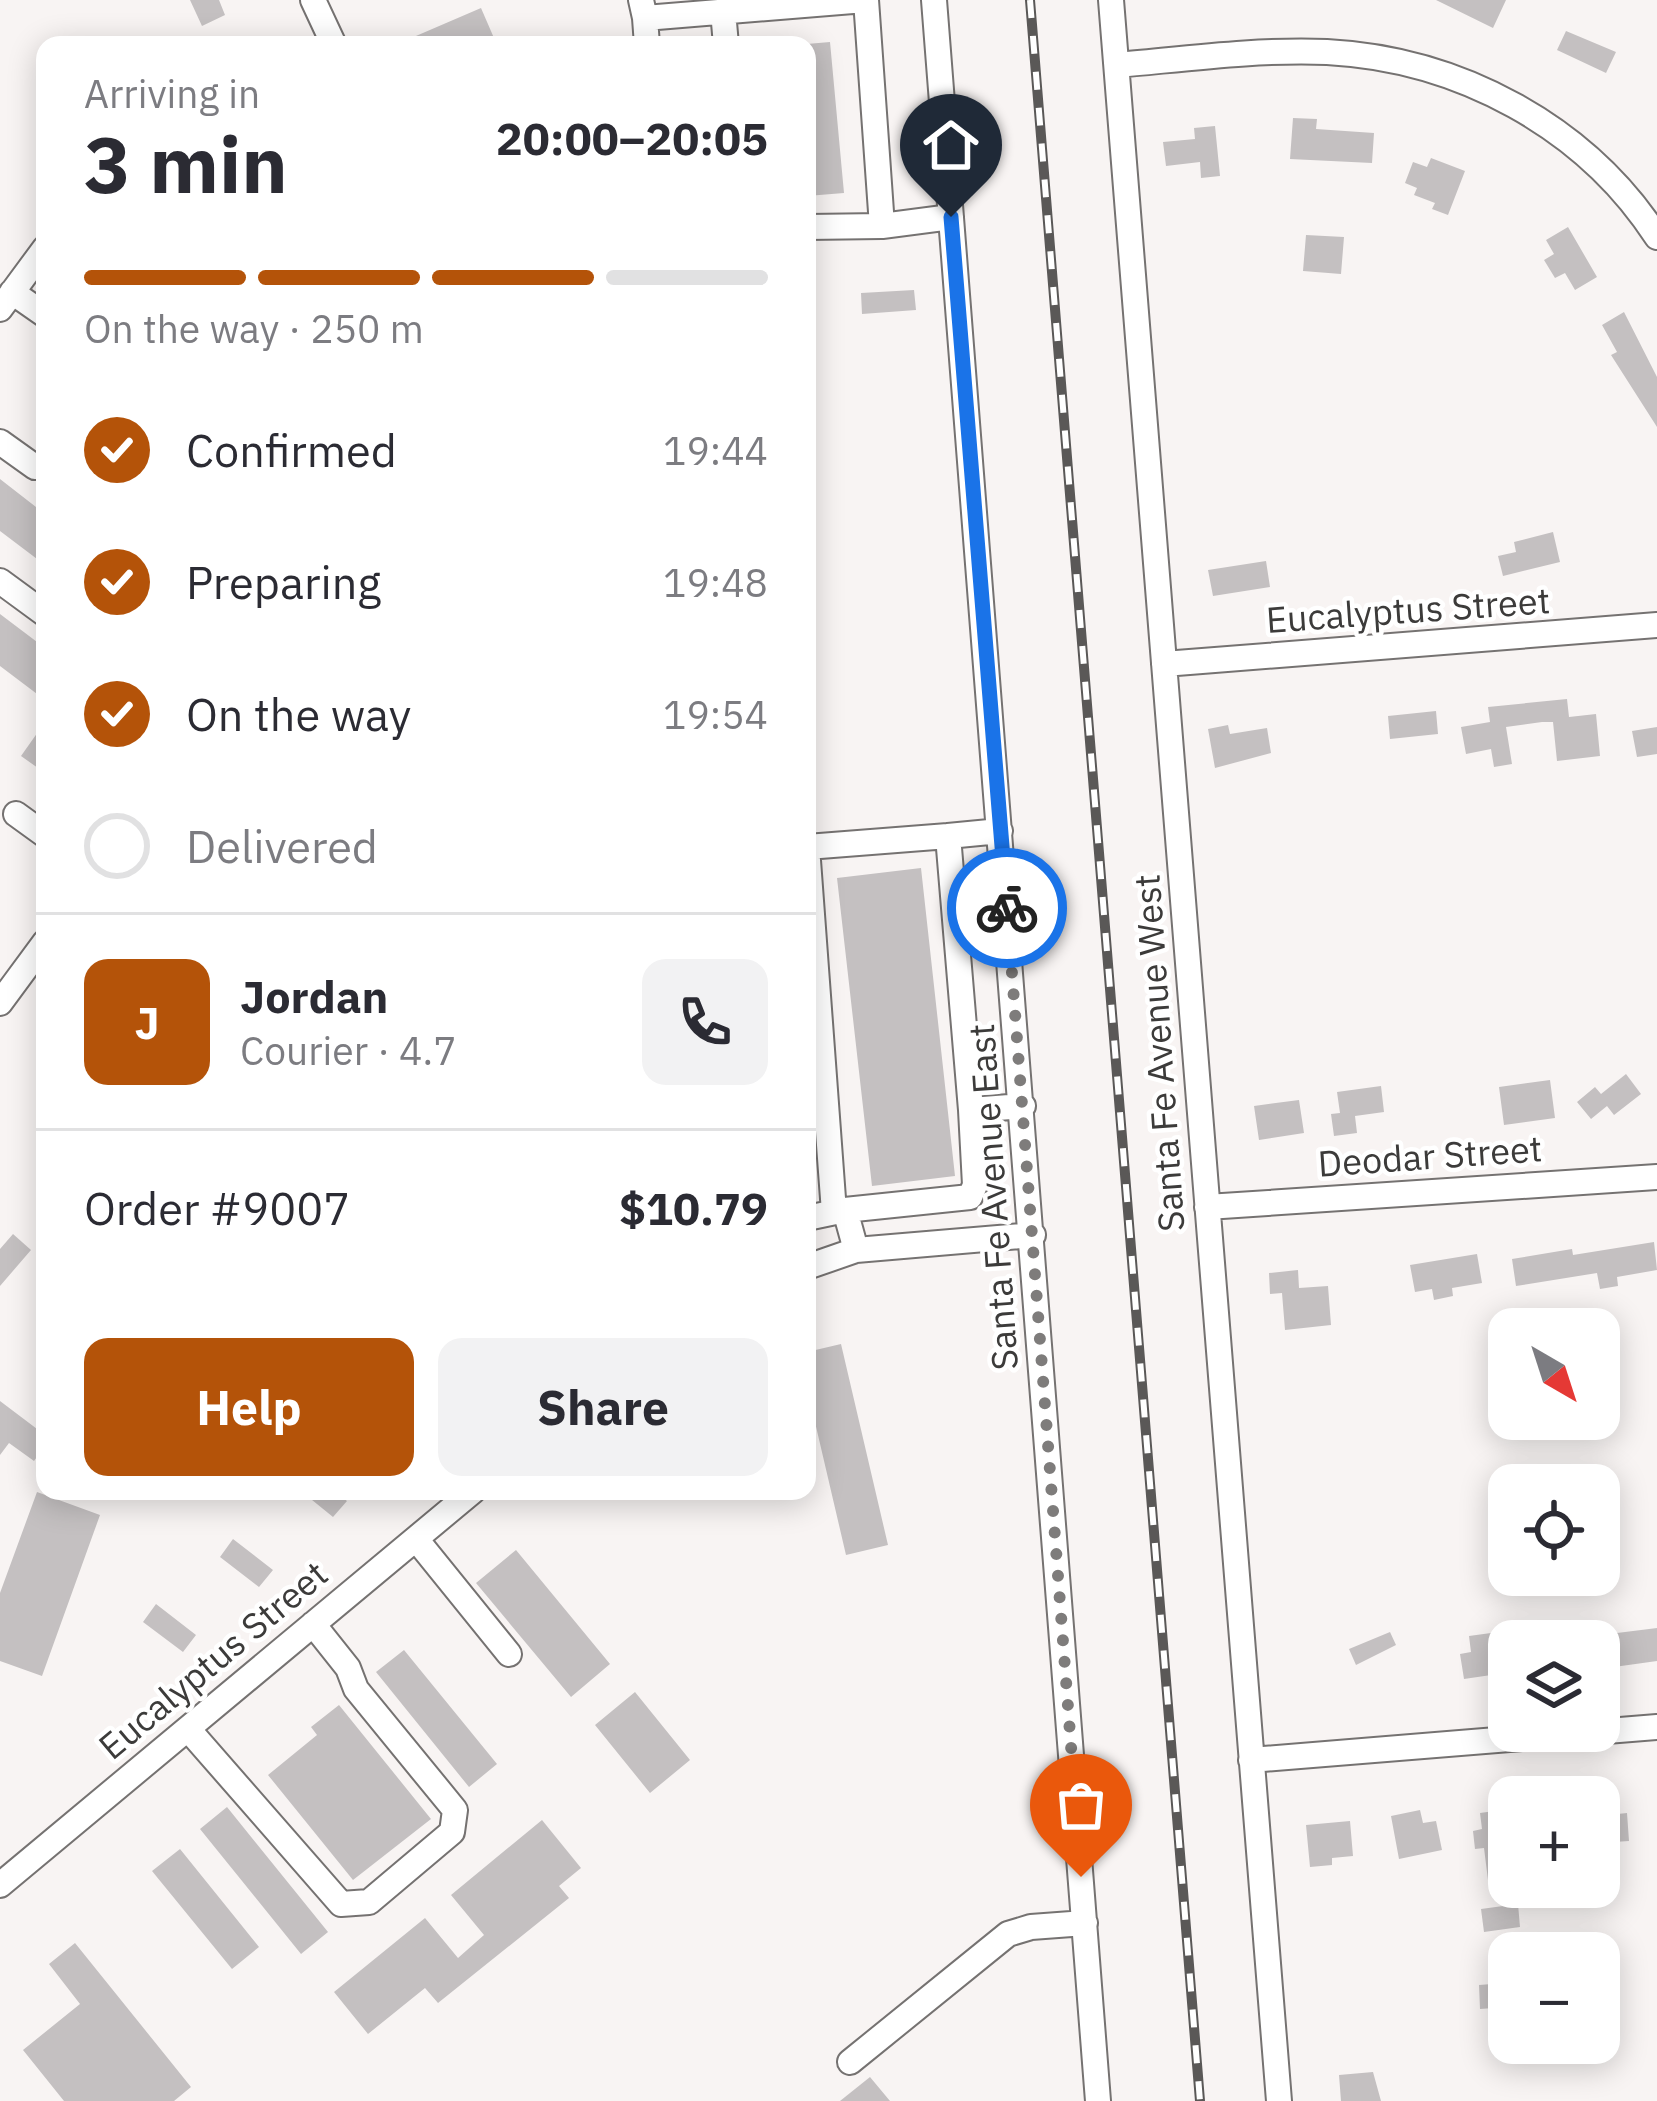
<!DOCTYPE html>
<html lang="en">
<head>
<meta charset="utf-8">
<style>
	body { margin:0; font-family:"IBM Plex Sans",sans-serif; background:#f2f2f3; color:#2b2b33; height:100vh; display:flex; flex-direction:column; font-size:45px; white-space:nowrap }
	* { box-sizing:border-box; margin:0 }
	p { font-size:39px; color:#7c7c81 }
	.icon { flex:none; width:66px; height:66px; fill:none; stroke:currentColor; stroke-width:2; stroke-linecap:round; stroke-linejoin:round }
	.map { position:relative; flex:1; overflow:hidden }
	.side { position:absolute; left:36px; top:36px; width:780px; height:1464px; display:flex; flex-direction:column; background:#fff; border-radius:24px; box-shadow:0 6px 30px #0003 }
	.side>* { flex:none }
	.needle { width:78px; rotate:141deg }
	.tools { position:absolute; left:1488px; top:1308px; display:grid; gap:24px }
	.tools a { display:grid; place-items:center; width:132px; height:132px; border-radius:24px; background:#fff; box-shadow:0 6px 30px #0003; font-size:60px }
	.pin { position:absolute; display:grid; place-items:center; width:102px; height:102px; color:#fff; margin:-123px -51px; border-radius:50% 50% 50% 0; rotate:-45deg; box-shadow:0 0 12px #0007 }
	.pin .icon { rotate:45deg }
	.courier { position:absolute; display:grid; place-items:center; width:120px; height:120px; margin:-60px; border:9px solid #1a73e8; border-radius:50%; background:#fff; color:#222; box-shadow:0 3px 15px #0007 }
	.overview em { font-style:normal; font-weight:700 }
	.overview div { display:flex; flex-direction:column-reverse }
	.overview { display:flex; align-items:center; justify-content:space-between; height:204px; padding:0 48px }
	h1 { font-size:78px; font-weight:700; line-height:90px }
	.bar { display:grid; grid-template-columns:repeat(4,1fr); gap:18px 12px; align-content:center; height:144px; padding:0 48px }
	.bar i { height:15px; border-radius:9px; background:#e1e1e2 }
	.bar .active { background:#b45309 }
	.bar p { grid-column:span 4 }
	.line { display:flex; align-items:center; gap:30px; padding:0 48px; border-top:3px solid #e1e1e2 }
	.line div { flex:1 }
	.round { display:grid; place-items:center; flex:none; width:126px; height:126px; border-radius:24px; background:#f2f2f3 }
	ol { padding:0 48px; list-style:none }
	li { display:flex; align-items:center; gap:36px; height:132px }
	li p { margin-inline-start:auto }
	li .icon { padding:12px; border-radius:50%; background:#b45309; color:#fff; stroke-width:4 }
	li:last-child { color:#7c7c81 }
	li i { width:66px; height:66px; border:6px solid #e1e1e2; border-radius:50% }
	.button { display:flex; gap:24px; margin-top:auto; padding:24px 48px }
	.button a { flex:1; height:138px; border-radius:24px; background:#b45309; color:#fff; font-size:48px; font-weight:700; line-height:138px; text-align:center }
	.button a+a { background:#f2f2f3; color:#2b2b33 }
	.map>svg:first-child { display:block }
	.building { fill:#c4c0c1 }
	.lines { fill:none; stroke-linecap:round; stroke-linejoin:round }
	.minor-casing { stroke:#757271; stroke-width:28 }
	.minor { stroke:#fff; stroke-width:24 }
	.rail-casing { stroke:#5a5857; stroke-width:10 }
	.rail { stroke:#fff; stroke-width:6; stroke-dasharray:18; stroke-linecap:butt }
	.done { stroke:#7e7c7b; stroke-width:12; stroke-dasharray:0 21.6 }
	.route { stroke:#1a73e8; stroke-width:15 }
	.labels { text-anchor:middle; stroke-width:9; stroke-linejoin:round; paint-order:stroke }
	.street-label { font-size:36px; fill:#3c3b3a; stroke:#fff }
</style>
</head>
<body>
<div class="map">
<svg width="1657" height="2101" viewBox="0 0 1657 2101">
	<rect width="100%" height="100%" fill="#f8f4f3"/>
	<path class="building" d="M 190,0 L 219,0 L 225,15 L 202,26 Z
		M 1436,0 L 1506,0 L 1493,28 Z
		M 481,8 L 497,45 L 395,45 Z
		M 1566,31 L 1616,52 L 1606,73 L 1557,50 Z
		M 830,42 L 844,193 L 807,196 L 807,44 Z
		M 1293,118 L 1317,119 L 1316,129 L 1374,133 L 1372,163 L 1290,159 Z
		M 1215,126 L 1220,176 L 1201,178 L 1200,162 L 1166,166 L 1163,142 L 1195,139 L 1194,128 Z
		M 1431,158 L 1465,171 L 1448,215 L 1432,209 L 1435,203 L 1414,195 L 1417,188 L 1405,183 L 1413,162 L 1427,167 Z
		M 1568,227 L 1597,277 L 1575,290 L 1565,273 L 1555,278 L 1544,260 L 1554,254 L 1546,240 Z
		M 1306,235 L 1344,237 L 1341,274 L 1303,271 Z
		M 914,290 L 916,310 L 862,314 L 861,293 Z
		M 1624,312 L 1657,377 L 1657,427 L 1611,355 L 1617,352 L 1602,325 Z
		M 0,479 L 45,514 L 45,565 L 0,531 Z
		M 1553,532 L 1560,562 L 1503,576 L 1498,556 L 1516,552 L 1514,542 Z
		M 1266,561 L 1270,587 L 1213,596 L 1208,570 Z
		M 0,614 L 45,648 L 45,700 L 0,666 Z
		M 1567,699 L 1569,717 L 1596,714 L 1600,756 L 1557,761 L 1553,722 L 1542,722 L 1506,727 L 1512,764 L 1494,767 L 1491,749 L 1466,754 L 1461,727 L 1490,722 L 1488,707 Z
		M 1436,711 L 1438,734 L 1390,739 L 1388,716 Z
		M 45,722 L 45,773 L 21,756 Z
		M 1228,725 L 1230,734 L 1267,728 L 1271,753 L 1215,768 L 1208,729 Z
		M 1657,727 L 1657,754 L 1637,757 L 1632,731 Z
		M 921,868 L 955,1176 L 872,1186 L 837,878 Z
		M 1626,1074 L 1641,1094 L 1614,1115 L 1607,1106 L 1591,1119 L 1577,1102 L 1595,1087 L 1601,1094 Z
		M 1550,1080 L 1555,1118 L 1504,1125 L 1499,1087 Z
		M 1381,1086 L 1384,1112 L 1355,1116 L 1357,1133 L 1334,1136 L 1331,1114 L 1340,1113 L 1337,1092 Z
		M 1299,1100 L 1304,1133 L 1259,1140 L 1254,1106 Z
		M 13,1234 L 31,1250 L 0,1286 L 0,1249 Z
		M 1654,1242 L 1657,1270 L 1617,1277 L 1618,1286 L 1600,1289 L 1597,1273 L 1516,1286 L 1512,1259 L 1572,1249 L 1573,1255 Z
		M 1477,1254 L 1482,1283 L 1452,1288 L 1453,1296 L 1434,1300 L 1432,1289 L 1415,1292 L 1410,1265 Z
		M 1298,1270 L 1299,1288 L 1328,1286 L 1331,1325 L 1285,1330 L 1282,1293 L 1270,1294 L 1269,1273 Z
		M 841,1344 L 888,1545 L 846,1555 L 807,1388 L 807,1352 Z
		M 0,1401 L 45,1435 L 45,1446 L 34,1461 L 9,1443 L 0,1455 Z
		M 301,1491 L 335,1491 L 347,1501 L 333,1517 Z
		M 37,1492 L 100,1515 L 42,1676 L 0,1661 L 0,1593 Z
		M 233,1539 L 273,1570 L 259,1587 L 220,1557 Z
		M 516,1550 L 610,1664 L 571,1697 L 476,1583 Z
		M 156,1604 L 196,1635 L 183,1652 L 143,1622 Z
		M 1657,1628 L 1657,1661 L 1614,1667 L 1609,1634 Z
		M 1390,1632 L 1396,1645 L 1356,1665 L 1349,1649 Z
		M 1491,1633 L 1498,1674 L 1464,1679 L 1460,1654 L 1471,1652 L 1469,1636 Z
		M 404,1650 L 497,1764 L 469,1787 L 376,1672 Z
		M 635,1692 L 690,1760 L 650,1793 L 595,1725 Z
		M 339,1705 L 431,1819 L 353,1880 L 268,1775 L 317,1735 L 311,1727 Z
		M 227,1807 L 328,1932 L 301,1954 L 200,1829 Z
		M 1509,1809 L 1508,1877 L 1488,1880 L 1484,1848 L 1475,1849 L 1473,1831 L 1482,1829 L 1480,1813 Z
		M 1420,1810 L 1423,1823 L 1436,1821 L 1442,1850 L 1399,1859 L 1391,1816 Z
		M 1627,1813 L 1629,1841 L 1599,1843 L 1599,1816 Z
		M 542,1820 L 581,1868 L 559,1886 L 569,1898 L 438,2003 L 425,1988 L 368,2034 L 334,1992 L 425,1918 L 458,1958 L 484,1935 L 451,1895 Z
		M 1350,1821 L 1353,1856 L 1332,1858 L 1332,1865 L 1310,1867 L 1306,1825 Z
		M 180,1849 L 259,1947 L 232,1969 L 152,1871 Z
		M 1518,1904 L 1520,1927 L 1484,1932 L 1481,1909 Z
		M 75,1943 L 191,2087 L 174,2101 L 64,2101 L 23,2050 L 80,2004 L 49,1964 Z
		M 1505,1983 L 1507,2007 L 1480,2009 L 1479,1985 Z
		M 1373,2072 L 1381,2101 L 1341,2101 L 1339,2075 Z
		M 870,2077 L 890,2101 L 840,2101 Z"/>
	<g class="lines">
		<g class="minor-casing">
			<path id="minor" d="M 313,0 L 334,45
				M 641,0 L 645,18 L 865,0
				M 866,0 L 882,226 L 951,217
				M 934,0 L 1098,2101
				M 1111,0 L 1279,2101
				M 723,11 L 726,45
				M 645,18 L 647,45
				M 1117,65 C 1185,59 1258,49 1327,52 C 1459,59 1585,126 1657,237
				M 807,227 L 882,226
				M 12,292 L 45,315
				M 0,309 L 45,248
				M 0,442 L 35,467 L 45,464
				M 0,581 L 45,614
				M 1164,664 L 1657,625
				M 16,814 L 45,835
				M 1000,831 L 948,836 L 971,1110 L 1023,1106
				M 807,847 L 834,1212
				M 807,847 L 948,836
				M 0,1003 L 45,942
				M 1207,1207 L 1657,1177
				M 845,1210 L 970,1197 L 975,1185 L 971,1110
				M 807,1218 L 845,1210 L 856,1250
				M 807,1267 L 856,1250 L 1033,1235
				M 416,1539 L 509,1654
				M 188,1729 L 341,1904 L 369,1902 L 452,1832 L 455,1810 L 356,1689 L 348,1668 L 313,1624
				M 1251,1760 L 1657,1727
				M 0,1885 L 473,1491
				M 850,2062 L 1008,1934 L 1031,1927 L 1085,1923"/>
		</g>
		<use href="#minor" class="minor"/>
		<g class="rail-casing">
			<path id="rail" d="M 1030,0 L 1200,2101"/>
		</g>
		<use href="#rail" class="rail"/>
	</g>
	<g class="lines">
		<path class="done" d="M 1007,908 L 1081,1877"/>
		<path class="route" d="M 951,217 L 1007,908"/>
	</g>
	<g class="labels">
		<g class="street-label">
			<text transform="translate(1408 610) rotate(-4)" y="13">Eucalyptus Street</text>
			<text transform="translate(1159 1053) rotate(-94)" y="13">Santa Fe Avenue West</text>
			<text transform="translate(1430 1156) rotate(-4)" y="13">Deodar Street</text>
			<text transform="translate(993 1197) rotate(-94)" y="13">Santa Fe Avenue East</text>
			<text transform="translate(213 1660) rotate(-40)" y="13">Eucalyptus Street</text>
		</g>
	</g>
</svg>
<div class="tools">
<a><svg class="needle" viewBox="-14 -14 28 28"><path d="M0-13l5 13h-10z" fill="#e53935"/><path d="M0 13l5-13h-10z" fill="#7c7c81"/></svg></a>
<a><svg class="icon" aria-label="locate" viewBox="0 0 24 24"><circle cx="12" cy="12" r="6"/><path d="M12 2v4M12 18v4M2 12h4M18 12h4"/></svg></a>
<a><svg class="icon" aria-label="layers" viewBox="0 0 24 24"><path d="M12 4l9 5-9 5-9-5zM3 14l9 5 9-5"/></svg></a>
<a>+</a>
<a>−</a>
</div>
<div class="pin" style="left:1081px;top:1877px;background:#ea580c"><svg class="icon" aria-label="bag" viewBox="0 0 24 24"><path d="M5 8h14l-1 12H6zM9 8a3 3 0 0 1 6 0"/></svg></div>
<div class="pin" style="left:951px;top:217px;background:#1f2937"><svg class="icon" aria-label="home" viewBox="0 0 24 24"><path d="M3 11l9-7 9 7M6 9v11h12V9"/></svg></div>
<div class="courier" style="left:1007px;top:908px"><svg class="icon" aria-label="bike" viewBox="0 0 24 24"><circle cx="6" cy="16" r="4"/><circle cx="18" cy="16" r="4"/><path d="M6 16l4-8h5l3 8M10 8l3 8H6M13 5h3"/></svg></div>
<section class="side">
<div class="overview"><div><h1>3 min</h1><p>Arriving in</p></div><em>20:00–20:05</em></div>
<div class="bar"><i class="active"></i><i class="active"></i><i class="active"></i><i></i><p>On the way · 250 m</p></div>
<ol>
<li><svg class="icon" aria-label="check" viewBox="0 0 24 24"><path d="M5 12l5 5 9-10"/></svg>Confirmed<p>19:44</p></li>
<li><svg class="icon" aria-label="check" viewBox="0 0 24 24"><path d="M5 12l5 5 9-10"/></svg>Preparing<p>19:48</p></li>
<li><svg class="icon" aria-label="check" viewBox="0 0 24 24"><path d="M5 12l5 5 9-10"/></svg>On the way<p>19:54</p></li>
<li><i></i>Delivered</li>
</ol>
<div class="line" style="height:216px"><b class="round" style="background:#b45309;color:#fff">J</b><div><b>Jordan</b><p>Courier · 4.7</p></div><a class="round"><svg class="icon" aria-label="phone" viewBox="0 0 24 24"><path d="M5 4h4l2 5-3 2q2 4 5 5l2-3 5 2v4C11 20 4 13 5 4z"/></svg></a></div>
<div class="line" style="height:156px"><div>Order #9007</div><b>$10.79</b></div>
<div class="button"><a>Help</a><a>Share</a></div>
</section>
</div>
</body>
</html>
